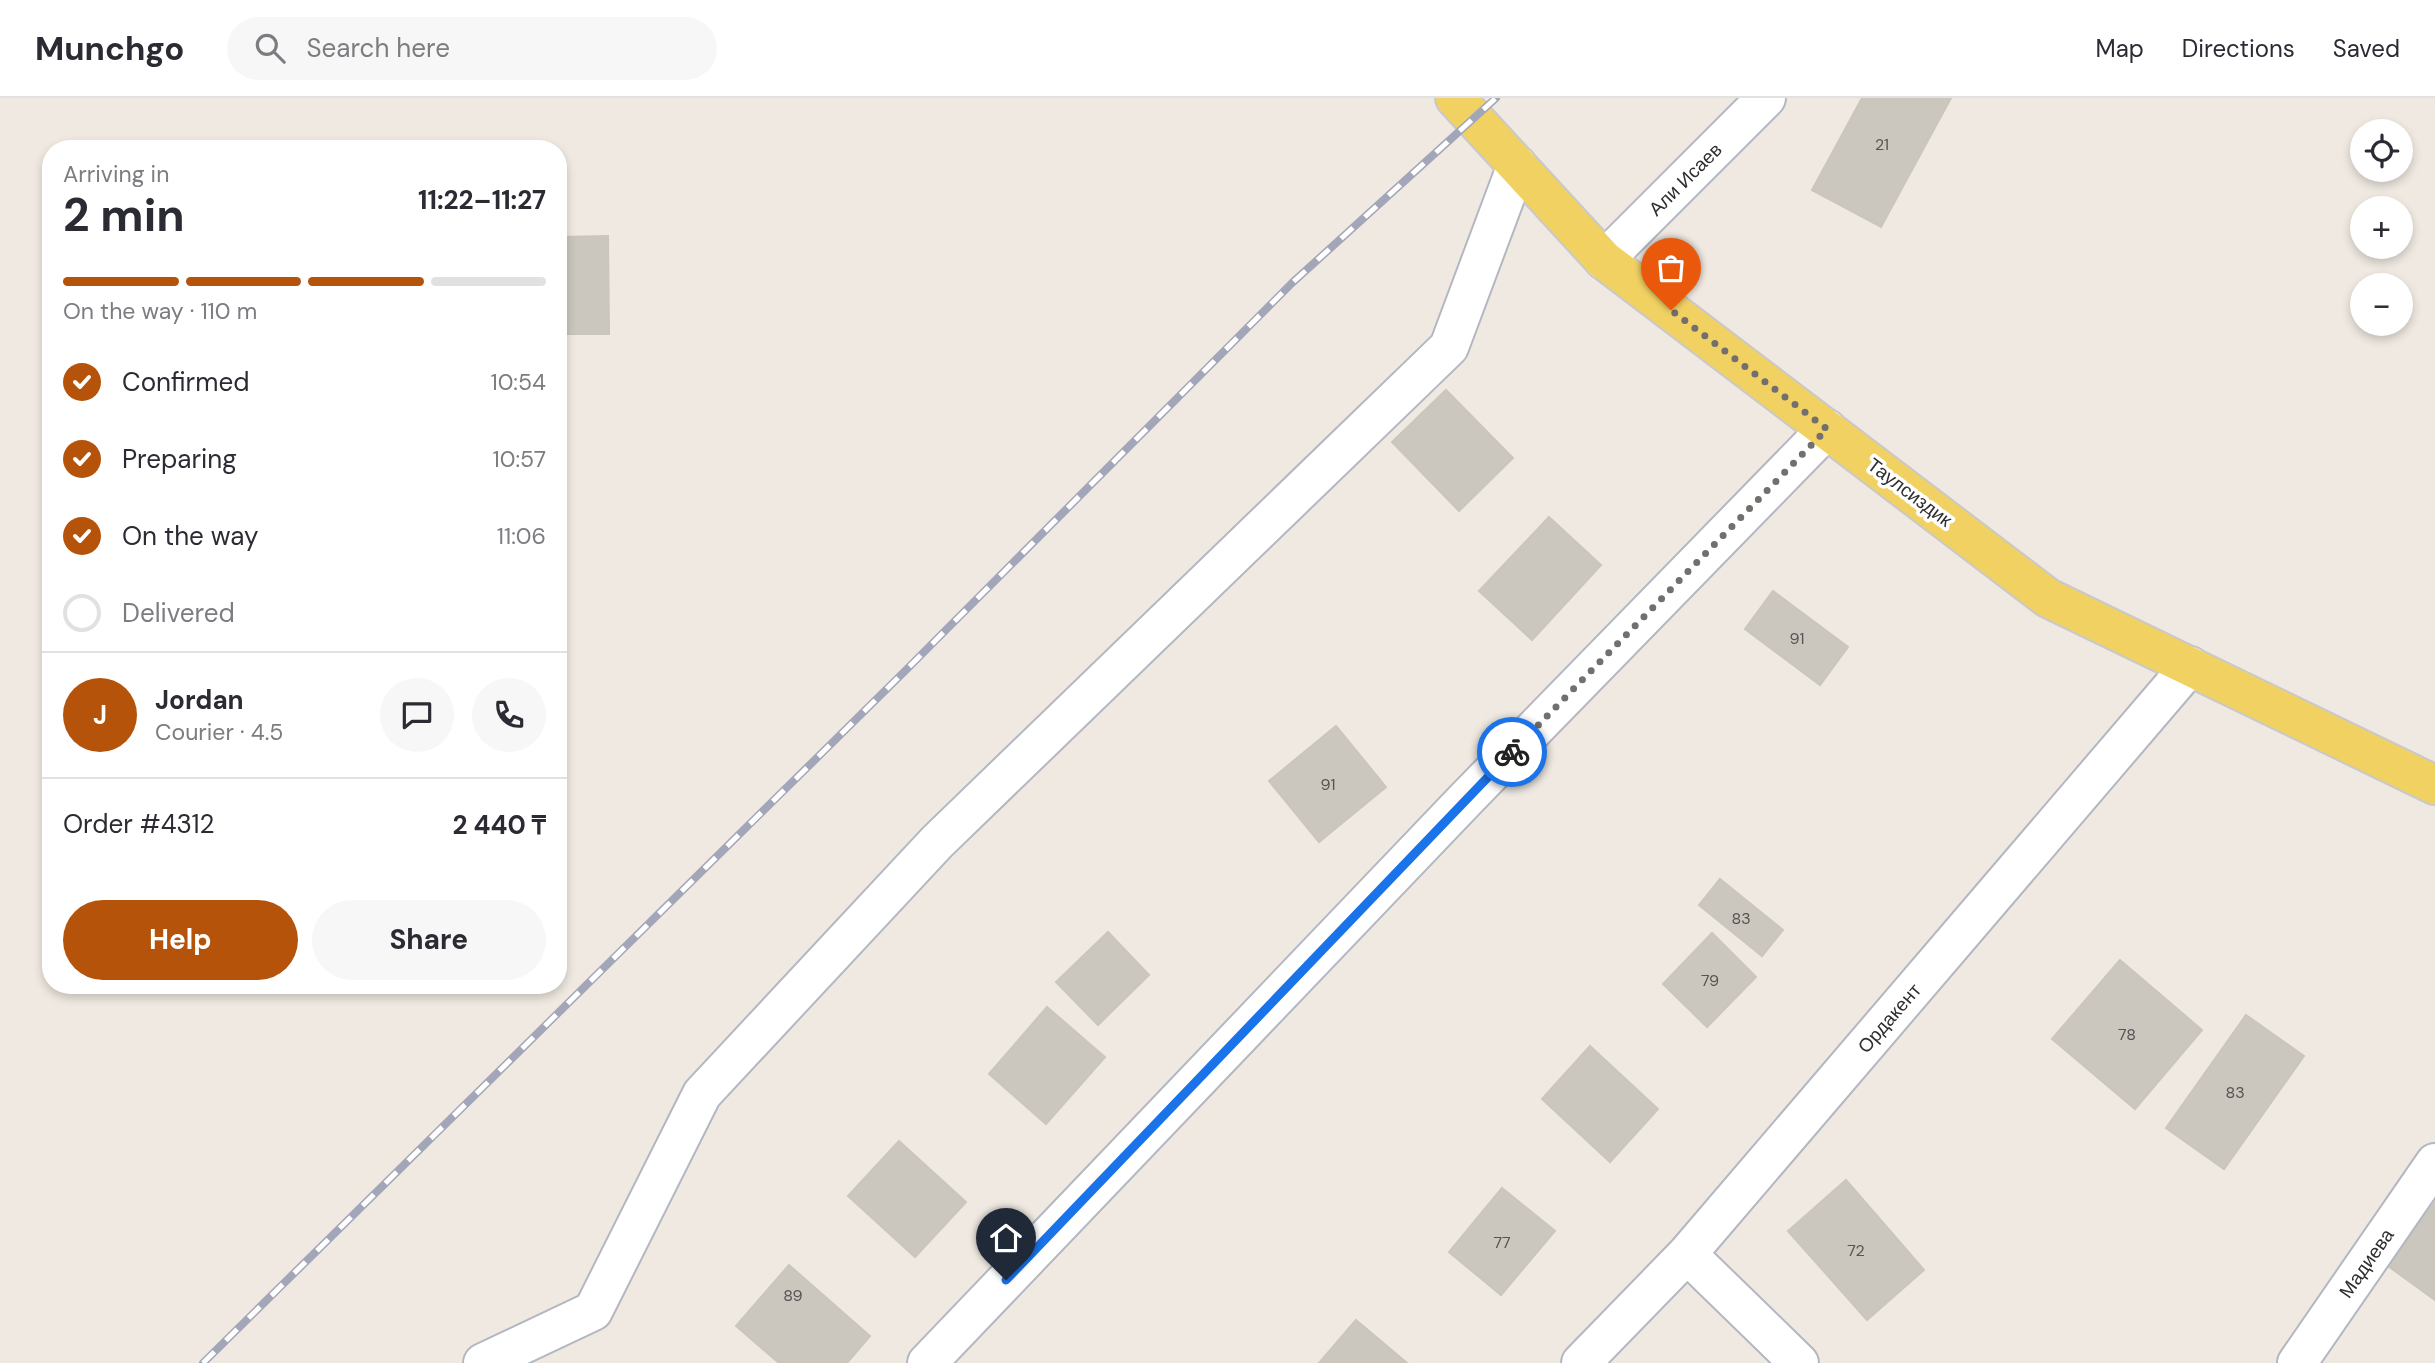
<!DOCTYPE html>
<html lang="en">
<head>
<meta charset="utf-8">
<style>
	body { margin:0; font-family:"DM Sans",sans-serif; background:#f7f7f7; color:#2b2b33; height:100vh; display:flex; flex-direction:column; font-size:26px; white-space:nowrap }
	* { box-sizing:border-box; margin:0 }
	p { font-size:23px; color:#7c7c81 }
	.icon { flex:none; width:38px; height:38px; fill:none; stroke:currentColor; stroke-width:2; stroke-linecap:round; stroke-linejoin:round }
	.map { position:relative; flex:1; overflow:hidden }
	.side { position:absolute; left:42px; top:42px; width:525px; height:854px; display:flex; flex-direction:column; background:#fff; border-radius:28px; box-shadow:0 4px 10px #0003 }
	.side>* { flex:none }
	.fabs { position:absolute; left:2350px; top:21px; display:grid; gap:14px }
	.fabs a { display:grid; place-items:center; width:63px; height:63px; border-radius:50%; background:#fff; box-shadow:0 4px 10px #0003; font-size:35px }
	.pin { position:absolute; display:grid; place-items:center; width:60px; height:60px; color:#fff; margin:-72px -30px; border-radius:50% 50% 50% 0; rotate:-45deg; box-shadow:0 0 7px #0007 }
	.pin .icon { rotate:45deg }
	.courier { position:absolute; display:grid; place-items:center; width:70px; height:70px; margin:-35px; border:5px solid #1a73e8; border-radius:50%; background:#fff; color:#222; box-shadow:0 2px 9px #0007 }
	.head em { font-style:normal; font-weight:700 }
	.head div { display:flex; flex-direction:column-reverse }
	.head { display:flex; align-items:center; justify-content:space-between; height:119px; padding:0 21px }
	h1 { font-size:46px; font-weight:700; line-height:52px }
	.bar { display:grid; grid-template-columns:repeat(4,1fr); gap:10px 7px; align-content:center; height:84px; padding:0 21px }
	.bar i { height:9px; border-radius:5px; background:#e1e1e2 }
	.bar .selected { background:#b45309 }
	.bar p { grid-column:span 4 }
	.line { display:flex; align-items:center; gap:18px; padding:0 21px; border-top:2px solid #e1e1e2 }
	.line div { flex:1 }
	.round { display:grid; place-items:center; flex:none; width:74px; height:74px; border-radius:37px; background:#f7f7f7 }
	ol { padding:0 21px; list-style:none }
	li { display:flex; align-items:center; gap:21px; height:77px }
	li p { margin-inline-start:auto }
	li .icon { padding:7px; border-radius:50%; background:#b45309; color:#fff; stroke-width:4 }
	li:last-child { color:#7c7c81 }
	li i { width:38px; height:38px; border:4px solid #e1e1e2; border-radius:50% }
	.button { display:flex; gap:14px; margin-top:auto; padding:14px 21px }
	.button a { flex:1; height:80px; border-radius:42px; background:#b45309; color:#fff; font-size:28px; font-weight:700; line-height:80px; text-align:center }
	.button a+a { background:#f7f7f7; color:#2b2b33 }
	header { display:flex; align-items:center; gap:42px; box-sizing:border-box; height:98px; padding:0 35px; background:#fff; border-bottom:2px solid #e1e1e2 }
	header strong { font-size:33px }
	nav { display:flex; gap:38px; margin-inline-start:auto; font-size:24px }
	.search { width:490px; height:63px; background:#f7f7f7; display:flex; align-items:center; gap:18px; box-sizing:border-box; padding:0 24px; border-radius:38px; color:#7c7c81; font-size:26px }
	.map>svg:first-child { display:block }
	.building { fill:#cbc7bf; stroke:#cbc5ba; stroke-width:2 }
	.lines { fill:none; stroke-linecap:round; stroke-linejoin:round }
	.minor-casing { stroke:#b4b7c1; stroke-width:42 }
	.primary-casing { stroke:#c9c9c9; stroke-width:42 }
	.minor { stroke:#fff; stroke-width:38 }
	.primary { stroke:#f2d163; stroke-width:38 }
	.rail-casing { stroke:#a3a6b8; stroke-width:8 }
	.rail { stroke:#fff; stroke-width:5; stroke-dasharray:16; stroke-linecap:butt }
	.done { stroke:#726f6d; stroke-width:7; stroke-dasharray:0 12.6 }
	.route { stroke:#1a73e8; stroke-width:9 }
	.labels { text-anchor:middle; stroke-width:7; stroke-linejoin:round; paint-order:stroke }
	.number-label { font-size:16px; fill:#555452 }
	.street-label { font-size:19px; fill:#2e2e2e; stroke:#fff }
</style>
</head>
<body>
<header>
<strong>Munchgo</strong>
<div class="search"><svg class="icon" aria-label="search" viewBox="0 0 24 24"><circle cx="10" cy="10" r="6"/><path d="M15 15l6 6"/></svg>Search here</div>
<nav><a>Map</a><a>Directions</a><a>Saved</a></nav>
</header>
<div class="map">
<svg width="2435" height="1265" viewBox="0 0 2435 1265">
	<rect width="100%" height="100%" fill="#efe9e1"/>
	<path class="building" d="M 1862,0 L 1951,0 L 1881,129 L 1812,92 Z
		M 608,138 L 609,236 L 562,236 L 560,139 Z
		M 1446,292 L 1513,360 L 1459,413 L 1392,344 Z
		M 1549,419 L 1601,467 L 1532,542 L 1479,493 Z
		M 1773,493 L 1848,549 L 1820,587 L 1745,531 Z
		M 1336,628 L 1386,689 L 1319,744 L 1269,683 Z
		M 1720,781 L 1783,832 L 1762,858 L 1699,807 Z
		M 1108,834 L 1149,877 L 1098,927 L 1056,884 Z
		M 1712,835 L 1756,879 L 1707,929 L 1663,886 Z
		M 2120,862 L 2202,932 L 2135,1011 L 2052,941 Z
		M 1047,909 L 1105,959 L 1046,1026 L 989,976 Z
		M 2246,917 L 2304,958 L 2224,1071 L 2166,1030 Z
		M 1590,948 L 1658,1011 L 1610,1064 L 1542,1001 Z
		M 899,1043 L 966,1104 L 915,1159 L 848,1098 Z
		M 1846,1082 L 1924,1172 L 1867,1222 L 1788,1133 Z
		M 1502,1090 L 1555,1133 L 1501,1197 L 1449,1154 Z
		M 2435,1104 L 2435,1202 L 2388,1168 Z
		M 789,1167 L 870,1238 L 847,1265 L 779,1265 L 736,1228 Z
		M 1356,1222 L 1407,1265 L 1319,1265 Z"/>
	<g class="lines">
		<g class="minor-casing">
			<path id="minor" d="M 1604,162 L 1766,0
				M 1687,1156 L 1799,1265
				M 483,1265 L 593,1213 L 702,996 L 937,744 L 1449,249 L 1517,67
				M 927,1265 L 1467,700 L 1827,331
				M 1581,1265 L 1687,1156 L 2190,568
				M 2297,1265 L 2435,1065"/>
		</g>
		<g class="primary-casing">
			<path id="primary" d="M 1455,0 L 1604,162 L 2048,500 L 2435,687"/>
		</g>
		<use href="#minor" class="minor"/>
		<use href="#primary" class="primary"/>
		<g class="rail-casing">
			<path id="rail" d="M 203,1265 L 906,572 L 1292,185 L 1496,0"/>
		</g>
		<use href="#rail" class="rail"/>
	</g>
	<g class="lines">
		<path class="done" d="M 1512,654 L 1827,331 L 1671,212"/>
		<path class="route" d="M 1006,1182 L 1512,654"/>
	</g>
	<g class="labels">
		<g class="number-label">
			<text x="1882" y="52">21</text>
			<text x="1797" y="546">91</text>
			<text x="1328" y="692">91</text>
			<text x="1741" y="826">83</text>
			<text x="1710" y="888">79</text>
			<text x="2127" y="942">78</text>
			<text x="2235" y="1000">83</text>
			<text x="1502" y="1150">77</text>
			<text x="1856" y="1158">72</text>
			<text x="793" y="1203">89</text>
		</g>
		<g class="street-label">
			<text transform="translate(1685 81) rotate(-45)" y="7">Али Исаев</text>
			<text transform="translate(1910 394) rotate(37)" y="7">Таулсиздик</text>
			<text transform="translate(1889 920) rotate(-49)" y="7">Ордакент</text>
			<text transform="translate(2366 1165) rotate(-55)" y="7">Мадиева</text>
		</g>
	</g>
</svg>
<div class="fabs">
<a><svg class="icon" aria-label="locate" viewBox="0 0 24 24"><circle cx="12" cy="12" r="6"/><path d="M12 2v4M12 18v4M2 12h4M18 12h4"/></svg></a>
<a>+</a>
<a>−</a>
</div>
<div class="pin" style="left:1671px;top:212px;background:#ea580c"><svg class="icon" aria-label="bag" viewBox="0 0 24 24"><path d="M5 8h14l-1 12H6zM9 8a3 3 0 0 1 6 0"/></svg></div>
<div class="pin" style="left:1006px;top:1182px;background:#1f2937"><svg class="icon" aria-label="home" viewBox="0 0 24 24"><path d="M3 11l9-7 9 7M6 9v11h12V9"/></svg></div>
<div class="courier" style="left:1512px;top:654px"><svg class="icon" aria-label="bike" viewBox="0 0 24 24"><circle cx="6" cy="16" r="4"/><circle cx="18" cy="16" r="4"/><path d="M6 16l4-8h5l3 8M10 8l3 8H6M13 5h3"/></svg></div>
<section class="side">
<div class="head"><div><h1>2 min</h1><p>Arriving in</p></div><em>11:22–11:27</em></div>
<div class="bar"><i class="selected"></i><i class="selected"></i><i class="selected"></i><i></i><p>On the way · 110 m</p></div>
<ol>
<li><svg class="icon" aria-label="check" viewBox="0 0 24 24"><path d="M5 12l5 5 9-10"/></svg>Confirmed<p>10:54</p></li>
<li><svg class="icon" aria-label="check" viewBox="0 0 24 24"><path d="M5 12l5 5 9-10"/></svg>Preparing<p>10:57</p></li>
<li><svg class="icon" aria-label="check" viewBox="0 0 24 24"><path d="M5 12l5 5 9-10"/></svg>On the way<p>11:06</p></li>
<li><i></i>Delivered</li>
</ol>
<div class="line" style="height:126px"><b class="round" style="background:#b45309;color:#fff">J</b><div><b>Jordan</b><p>Courier · 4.5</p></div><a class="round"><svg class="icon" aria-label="chat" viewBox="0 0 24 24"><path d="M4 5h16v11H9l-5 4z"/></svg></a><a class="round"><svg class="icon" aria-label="phone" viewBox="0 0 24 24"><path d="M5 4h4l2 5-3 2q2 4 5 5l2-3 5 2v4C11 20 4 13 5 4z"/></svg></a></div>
<div class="line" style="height:91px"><div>Order #4312</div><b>2 440 ₸</b></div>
<div class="button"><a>Help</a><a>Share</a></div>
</section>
</div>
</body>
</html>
